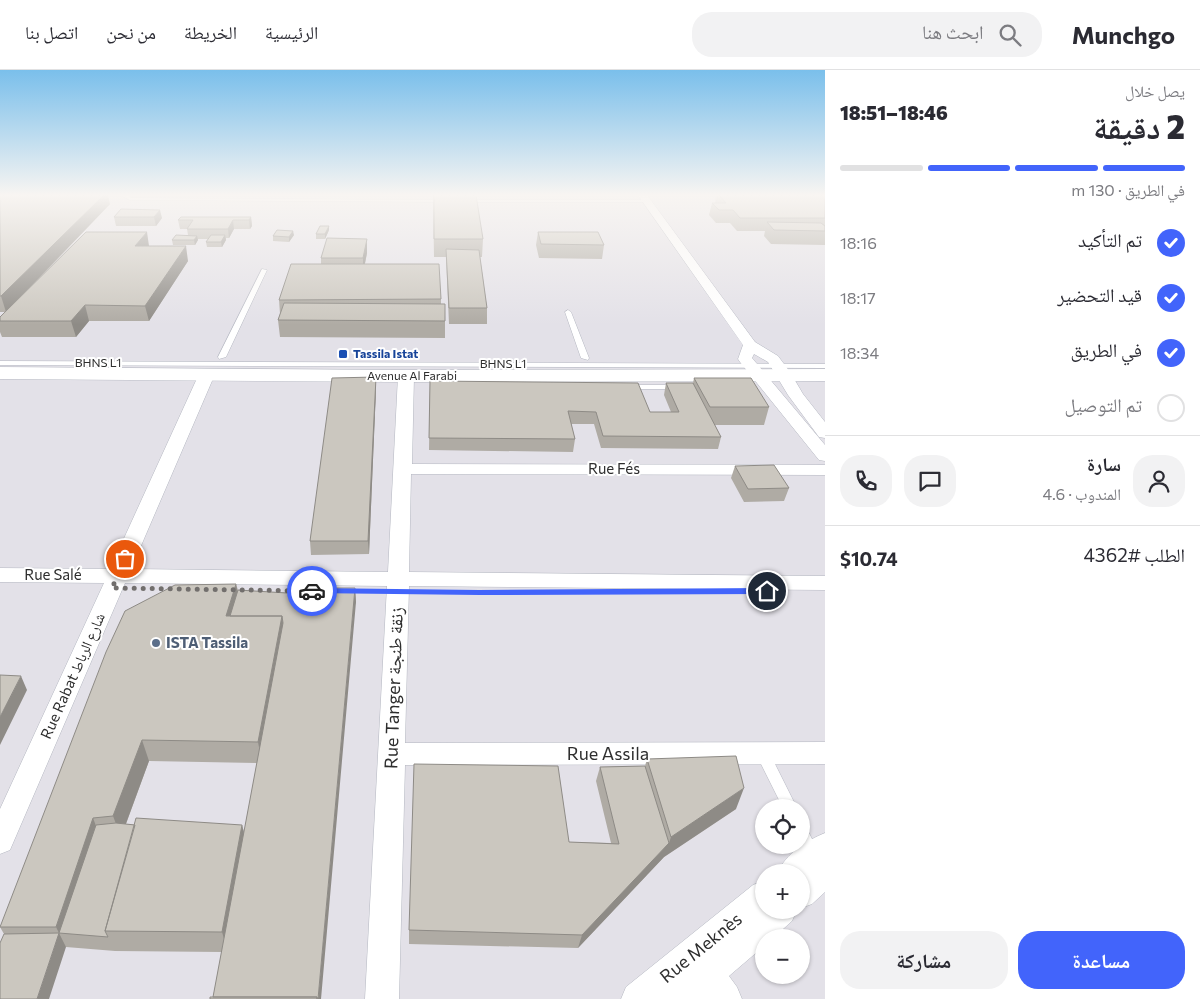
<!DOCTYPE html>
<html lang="ar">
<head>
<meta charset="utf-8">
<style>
	body { margin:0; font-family:Commissioner,"Noto Naskh Arabic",sans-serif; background:#f2f2f3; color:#2b2b33; direction:rtl; height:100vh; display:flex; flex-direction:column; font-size:19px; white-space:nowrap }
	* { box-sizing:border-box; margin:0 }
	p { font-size:16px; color:#7c7c81 }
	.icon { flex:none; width:28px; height:28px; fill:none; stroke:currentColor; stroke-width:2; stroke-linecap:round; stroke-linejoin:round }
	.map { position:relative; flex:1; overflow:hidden; direction:ltr }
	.sheet { display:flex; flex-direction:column; background:#fff; width:375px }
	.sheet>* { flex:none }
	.tools { position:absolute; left:755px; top:729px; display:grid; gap:10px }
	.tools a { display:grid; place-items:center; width:55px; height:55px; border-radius:50%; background:#fff; box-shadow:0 1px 4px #0004; font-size:25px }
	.pin { position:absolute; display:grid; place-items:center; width:42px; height:42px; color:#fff; margin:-21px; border:2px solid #fff; border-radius:50%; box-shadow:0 1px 5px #0007 }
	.courier { position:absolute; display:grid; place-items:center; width:50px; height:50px; margin:-25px; border:4px solid #4264fb; border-radius:50%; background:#fff; color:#222; box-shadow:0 1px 6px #0007 }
	.summary em { font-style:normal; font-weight:800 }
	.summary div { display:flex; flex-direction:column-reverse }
	.summary { display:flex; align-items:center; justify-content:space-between; height:85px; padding:0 15px }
	h1 { font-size:32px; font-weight:800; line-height:38px }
	.bar { display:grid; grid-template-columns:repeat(4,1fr); gap:8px 5px; align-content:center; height:60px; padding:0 15px }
	.bar i { height:6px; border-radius:4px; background:#e1e1e2 }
	.bar .on { background:#4264fb }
	.bar p { grid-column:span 4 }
	.line { display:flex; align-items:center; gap:12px; padding:0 15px; border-top:1px solid #e1e1e2 }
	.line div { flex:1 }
	.round { display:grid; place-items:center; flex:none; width:52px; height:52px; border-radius:20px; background:#f2f2f3 }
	ol { padding:0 15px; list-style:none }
	li { display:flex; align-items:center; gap:15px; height:55px }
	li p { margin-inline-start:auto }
	li .icon { padding:5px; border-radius:50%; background:#4264fb; color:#fff; stroke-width:4 }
	li:last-child { color:#7c7c81 }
	li i { width:28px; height:28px; border:2px solid #e1e1e2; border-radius:50% }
	.button { display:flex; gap:10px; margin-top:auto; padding:10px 15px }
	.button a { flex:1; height:58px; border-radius:20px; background:#4264fb; color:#fff; font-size:20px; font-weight:800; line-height:58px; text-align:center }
	.button a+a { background:#f2f2f3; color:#2b2b33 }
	header { display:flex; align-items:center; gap:30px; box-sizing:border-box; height:70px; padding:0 25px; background:#fff; border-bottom:1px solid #e1e1e2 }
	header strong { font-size:24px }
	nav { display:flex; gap:28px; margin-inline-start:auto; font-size:18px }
	.search { width:350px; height:45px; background:#f2f2f3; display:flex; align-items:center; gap:12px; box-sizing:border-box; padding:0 18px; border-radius:20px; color:#7c7c81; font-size:19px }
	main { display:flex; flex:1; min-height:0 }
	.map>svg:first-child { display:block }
	.industrial { fill:#e3e1e8; fill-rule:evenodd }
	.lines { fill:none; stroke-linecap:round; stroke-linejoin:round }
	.lane-casing { stroke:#b4b7c1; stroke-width:1 }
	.street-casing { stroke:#b4b7c1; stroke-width:1 }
	.secondary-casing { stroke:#b4b7c1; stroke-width:1 }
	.lane { fill:#fff; fill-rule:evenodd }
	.street { fill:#fff; fill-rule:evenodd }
	.secondary { fill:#fff; fill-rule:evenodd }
	.wall { fill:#afaba4; fill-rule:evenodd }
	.shaded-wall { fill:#8e8b86 }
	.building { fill:#cbc7bf; stroke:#8e8b86 }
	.route { fill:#4264fb }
	.done { stroke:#726f6d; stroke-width:5; stroke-dasharray:0 9 }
	.transit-dot { fill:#1a4fb4; stroke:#fff; stroke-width:2 }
	.service-dot { fill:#5c6f8a; stroke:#fff; stroke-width:2 }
	.labels { text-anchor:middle; stroke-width:4; stroke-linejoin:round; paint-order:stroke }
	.far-transit-label { font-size:12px; font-weight:bold; fill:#164399; stroke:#fff; text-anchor:start }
	.far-street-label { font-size:12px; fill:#2e2e2e; stroke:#fff }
	.street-label { font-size:15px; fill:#2e2e2e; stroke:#fff }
	.service-label { font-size:15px; font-weight:bold; fill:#4e5e75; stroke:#fff; text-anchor:start }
	.near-street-label { font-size:18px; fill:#2e2e2e; stroke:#fff }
</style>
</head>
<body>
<header>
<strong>Munchgo</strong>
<div class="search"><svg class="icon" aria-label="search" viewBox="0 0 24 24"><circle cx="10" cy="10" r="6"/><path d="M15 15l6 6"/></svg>ابحث هنا</div>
<nav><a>الرئيسية</a><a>الخريطة</a><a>من نحن</a><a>اتصل بنا</a></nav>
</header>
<main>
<section class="sheet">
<div class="summary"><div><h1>2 دقيقة</h1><p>يصل خلال</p></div><em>18:46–18:51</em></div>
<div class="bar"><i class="on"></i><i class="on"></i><i class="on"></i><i></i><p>في الطريق · 130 m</p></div>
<ol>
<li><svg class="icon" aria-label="check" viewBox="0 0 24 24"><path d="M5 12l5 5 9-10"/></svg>تم التأكيد<p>18:16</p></li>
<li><svg class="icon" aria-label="check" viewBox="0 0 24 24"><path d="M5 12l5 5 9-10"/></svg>قيد التحضير<p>18:17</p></li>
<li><svg class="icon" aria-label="check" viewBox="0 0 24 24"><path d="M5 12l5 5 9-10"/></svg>في الطريق<p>18:34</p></li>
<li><i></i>تم التوصيل</li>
</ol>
<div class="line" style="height:90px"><a class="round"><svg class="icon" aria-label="person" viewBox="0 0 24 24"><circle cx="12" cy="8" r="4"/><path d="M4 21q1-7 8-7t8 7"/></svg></a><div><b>سارة</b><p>المندوب · 4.6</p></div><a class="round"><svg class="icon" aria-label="chat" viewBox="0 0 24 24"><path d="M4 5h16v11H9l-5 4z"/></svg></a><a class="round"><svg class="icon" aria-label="phone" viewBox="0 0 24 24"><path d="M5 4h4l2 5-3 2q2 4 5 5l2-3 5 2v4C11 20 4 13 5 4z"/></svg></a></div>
<div class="line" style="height:65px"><div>الطلب #4362</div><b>$10.74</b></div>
<div class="button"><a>مساعدة</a><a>مشاركة</a></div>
</section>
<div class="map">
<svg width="825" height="929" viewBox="0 0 825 929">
	<rect width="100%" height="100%" fill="#efe9e1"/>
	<path class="industrial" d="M 0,125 L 825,125 L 825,929 L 0,929 ZM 764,738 L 801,738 L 801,775 L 764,775 ZM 764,802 L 801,802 L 801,840 L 764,840 ZM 764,868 L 801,868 L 801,905 L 764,905 Z"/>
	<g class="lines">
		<g class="lane-casing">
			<path id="lane" d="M 120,125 L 127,125 L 131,128 L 445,130 L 447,131 L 445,132 L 130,130 Z
				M 463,130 L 646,130 L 648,131 L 646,132 L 465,132 Z
				M 262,199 L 267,200 L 226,287 L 219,289 L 218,287 Z
				M 568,240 L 571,242 L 589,288 L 588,290 L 581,288 L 565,242 Z
				M 0,291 L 825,294 L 825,298 L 0,295 Z
				M 623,315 L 679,315 L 683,317 L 679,319 L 626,319 L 622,317 Z
				M 763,678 L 768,680 L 797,738 L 783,738 L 756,684 L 758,680 Z
				M 801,756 L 806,757 L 819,783 L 817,788 L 812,790 L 807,788 L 800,775 Z"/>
		</g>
		<g class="street-casing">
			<path id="street" d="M 638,125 L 647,125 L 755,272 L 778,286 L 790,302 L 803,324 L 825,352 L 825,368 L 819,367 L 788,325 L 768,292 L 754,284 L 752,288 L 825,375 L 825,391 L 819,390 L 740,292 L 738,289 L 743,275 Z
				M 207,299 L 212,301 L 215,304 L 131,499 L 388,502 L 398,306 L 401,303 L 411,303 L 414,306 L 412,394 L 825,395 L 825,405 L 411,404 L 409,502 L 825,506 L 825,520 L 409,516 L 405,673 L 825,672 L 825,694 L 405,695 L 399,929 L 365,929 L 387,516 L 125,513 L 10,780 L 0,784 L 0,739 L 104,513 L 0,512 L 0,498 L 110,499 L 199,304 L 202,301 Z
				M 825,763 L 825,822 L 812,834 L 801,838 L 801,802 L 778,802 C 785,785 807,770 825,763 Z
				M 764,811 L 764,840 L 797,840 L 792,851 L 773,868 L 764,868 L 764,876 L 729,906 L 737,917 L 742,929 L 621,929 L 626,917 L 753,815 Z"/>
		</g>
		<g class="secondary-casing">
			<path id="secondary" d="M 0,297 L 406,300 L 825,299 L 825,311 L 406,312 L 0,309 Z"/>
		</g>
		<use href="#lane" class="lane"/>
		<use href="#street" class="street"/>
		<use href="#secondary" class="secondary"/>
	</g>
	<path class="wall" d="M 0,125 L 110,134 L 26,222 L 149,176 L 188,191 L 149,251 L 89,251 L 76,267 L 2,267 L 0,262 L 0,247 L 6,242 L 0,242 Z
		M 433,125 L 483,169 L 482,187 L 480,187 L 487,238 L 487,254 L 449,254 L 446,187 L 434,187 Z
		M 716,125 L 825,125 L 825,175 L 771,174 L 764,166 L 765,161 L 737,161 L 730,153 L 716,153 L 709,145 L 712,133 L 715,133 Z
		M 121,139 L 162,148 L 156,156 L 116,156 L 114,147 Z
		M 251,147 L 252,156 L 250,159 L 234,159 L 229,168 L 226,168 L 226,170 L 222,177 L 207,177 L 206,172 L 208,169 L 198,169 L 198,170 L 195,175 L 173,175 L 172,170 L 188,165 L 187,159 L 180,159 L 178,150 Z
		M 329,160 L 325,169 L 316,169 L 316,164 Z
		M 538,162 L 604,175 L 602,189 L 539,188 L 536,175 Z
		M 294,165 L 289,172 L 273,171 L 273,166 Z
		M 367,169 L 367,183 L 365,194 L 441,229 L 441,234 L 445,251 L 445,268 L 280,267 L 278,250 L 280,244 L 279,230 L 321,194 L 321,188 Z
		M 694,308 L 769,337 L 764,355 L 715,355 L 721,367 L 718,379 L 601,378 L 594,354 L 571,354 L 575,369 L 573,382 L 429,380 L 430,311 L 650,342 L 671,342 L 664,325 L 666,313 L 693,313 Z
		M 376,319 L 369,484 L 311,485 L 310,471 Z
		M 735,396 L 789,418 L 784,431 L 744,432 L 731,408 Z
		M 236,514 L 238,520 L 287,523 L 355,518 L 356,532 L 213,927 L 222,882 L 115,881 L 66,877 L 4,864 L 0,857 ZM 149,691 L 257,693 L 244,762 L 242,755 L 135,755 L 126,754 Z
		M 647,689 L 736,739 L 664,787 L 578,878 L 409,874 L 409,860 L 569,772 L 611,773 L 596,711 L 600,697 L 645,696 Z"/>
	<path class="shaded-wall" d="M 104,125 L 108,125 L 110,134 L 6,242 L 1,226 Z
		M 160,140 L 162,148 L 156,156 L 154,147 Z
		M 251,147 L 252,156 L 250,159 L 249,150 Z
		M 233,150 L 234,159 L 229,168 L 228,159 Z
		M 329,156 L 329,160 L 325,169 L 325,164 Z
		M 293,161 L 294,165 L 289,172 L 289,167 Z
		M 147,162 L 149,176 L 135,176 Z
		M 225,165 L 226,170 L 222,177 L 221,172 Z
		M 197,166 L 198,170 L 195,175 L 194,170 Z
		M 367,169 L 367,183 L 363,202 L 363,188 Z
		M 186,176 L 188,191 L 149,251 L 145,236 Z
		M 85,235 L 89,251 L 76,267 L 71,251 Z
		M 376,307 L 376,319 L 369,484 L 368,471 Z
		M 236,514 L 240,534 L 235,552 L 226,546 Z
		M 355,518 L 356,532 L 321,929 L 318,929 Z
		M 282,546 L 285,567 L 262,693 L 258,672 Z
		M 21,606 L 27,620 L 0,675 L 0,647 Z
		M 142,670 L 149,691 L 121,767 L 113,746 Z
		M 744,718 L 736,739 L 664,787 L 578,878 L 582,865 L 669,773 L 671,767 Z
		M 93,748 L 101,769 L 59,863 L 56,857 Z
		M 242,755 L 247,775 L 228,882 L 222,862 Z
		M 59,863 L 66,877 L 49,929 L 37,929 Z"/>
	<path class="building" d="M 0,125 L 104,125 L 1,226 L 0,226 Z
		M 434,125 L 476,125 L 483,169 L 434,169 Z
		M 719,125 L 825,125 L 825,148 L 740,148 L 733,140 L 719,140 L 712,133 L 726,133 Z
		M 121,139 L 160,140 L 154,147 L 114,147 Z
		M 181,147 L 251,147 L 249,150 L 233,150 L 228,159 L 187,159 L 193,150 L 178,150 Z
		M 767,152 L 821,153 L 825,156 L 825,161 L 774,160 Z
		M 320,156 L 329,156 L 325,164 L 316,164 Z
		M 277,160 L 293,161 L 289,167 L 273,166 Z
		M 86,162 L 147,162 L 135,176 L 186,176 L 145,236 L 85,235 L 71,251 L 0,251 L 0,247 Z
		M 538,162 L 598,162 L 604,175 L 541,174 Z
		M 176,165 L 197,166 L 194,170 L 172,170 Z
		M 211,165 L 225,165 L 221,172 L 206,172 Z
		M 327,168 L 367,169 L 363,188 L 321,188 Z
		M 446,179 L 479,180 L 487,238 L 449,238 Z
		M 291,194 L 439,194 L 441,229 L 279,230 Z
		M 284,233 L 445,234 L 445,251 L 278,250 Z
		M 376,307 L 368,471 L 310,471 L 332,308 Z
		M 694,308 L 751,308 L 769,337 L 710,337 Z
		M 430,311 L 638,313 L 650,342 L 679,342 L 666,313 L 693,313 L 721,367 L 603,366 L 596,342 L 568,341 L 575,369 L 429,368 Z
		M 774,395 L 789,418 L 748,419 L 735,396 Z
		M 236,514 L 226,546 L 282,546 L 258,672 L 142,670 L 113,746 L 93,748 L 56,857 L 0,857 L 106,582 L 125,541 L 175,515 Z
		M 289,518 L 355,518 L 318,929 L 317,929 L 317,927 L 213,927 L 283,553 L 282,546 L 230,546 L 238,520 L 287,523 Z
		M 0,605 L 21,606 L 0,647 Z
		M 736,686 L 744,718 L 671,767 L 647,689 Z
		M 414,694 L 558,696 L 569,772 L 619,774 L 600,697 L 645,696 L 669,773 L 582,865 L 409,860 Z
		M 136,748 L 242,755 L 222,862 L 105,861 Z
		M 116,753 L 135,755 L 105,861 L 108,867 L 59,863 L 37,929 L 0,929 L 0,873 L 4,864 L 59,863 L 96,755 Z
		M 210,927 L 317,927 L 317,929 L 210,929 Z"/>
	<linearGradient id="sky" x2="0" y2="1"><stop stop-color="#7abfeb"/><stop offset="0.49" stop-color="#f8f5f2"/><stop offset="1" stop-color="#f8f5f2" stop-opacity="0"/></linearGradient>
	<rect width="825" height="255" fill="url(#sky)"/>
	<path class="route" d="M 312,518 L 479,520 L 767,518 L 772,521 L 767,524 L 479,525 L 309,523 L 309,519 Z"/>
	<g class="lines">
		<path class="done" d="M 125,489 L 112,518 L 312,521"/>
	</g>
	<rect class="transit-dot" x="338" y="279" width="10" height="10" rx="2.5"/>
	<circle class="service-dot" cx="156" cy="573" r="5"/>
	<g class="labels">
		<g class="far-transit-label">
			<text x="353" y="288">Tassila Istat</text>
		</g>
		<g class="far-street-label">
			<text x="98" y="297">BHNS L1</text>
			<text x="503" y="298">BHNS L1</text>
			<text x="412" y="310">Avenue Al Farabi</text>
		</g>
		<g class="street-label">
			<text x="614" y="404">Rue Fés</text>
			<text x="53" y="510">Rue Salé</text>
			<text transform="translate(73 606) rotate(-66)" y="5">Rue Rabat شارع الرباط</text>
		</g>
		<g class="service-label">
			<text x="166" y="578">ISTA Tassila</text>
		</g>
		<g class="near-street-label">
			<text transform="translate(394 618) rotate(-88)" y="6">Rue Tanger زنقة طنجة</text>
			<text x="608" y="690">Rue Assila</text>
			<text transform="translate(701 878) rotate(-39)" y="6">Rue Meknès</text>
		</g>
	</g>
</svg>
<div class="tools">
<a><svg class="icon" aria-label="locate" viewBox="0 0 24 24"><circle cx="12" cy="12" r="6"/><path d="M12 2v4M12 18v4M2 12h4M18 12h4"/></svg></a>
<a>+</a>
<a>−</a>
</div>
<div class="pin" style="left:125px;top:489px;background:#ea580c"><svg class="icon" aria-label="bag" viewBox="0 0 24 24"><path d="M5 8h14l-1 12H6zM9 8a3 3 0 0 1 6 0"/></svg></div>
<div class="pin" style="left:767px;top:521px;background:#1f2937"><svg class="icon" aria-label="home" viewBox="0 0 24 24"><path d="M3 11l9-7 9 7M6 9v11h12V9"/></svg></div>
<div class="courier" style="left:312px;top:521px"><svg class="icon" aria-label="car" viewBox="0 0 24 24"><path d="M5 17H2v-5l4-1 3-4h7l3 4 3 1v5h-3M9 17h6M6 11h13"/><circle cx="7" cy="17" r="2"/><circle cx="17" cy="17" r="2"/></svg></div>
</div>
</main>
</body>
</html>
